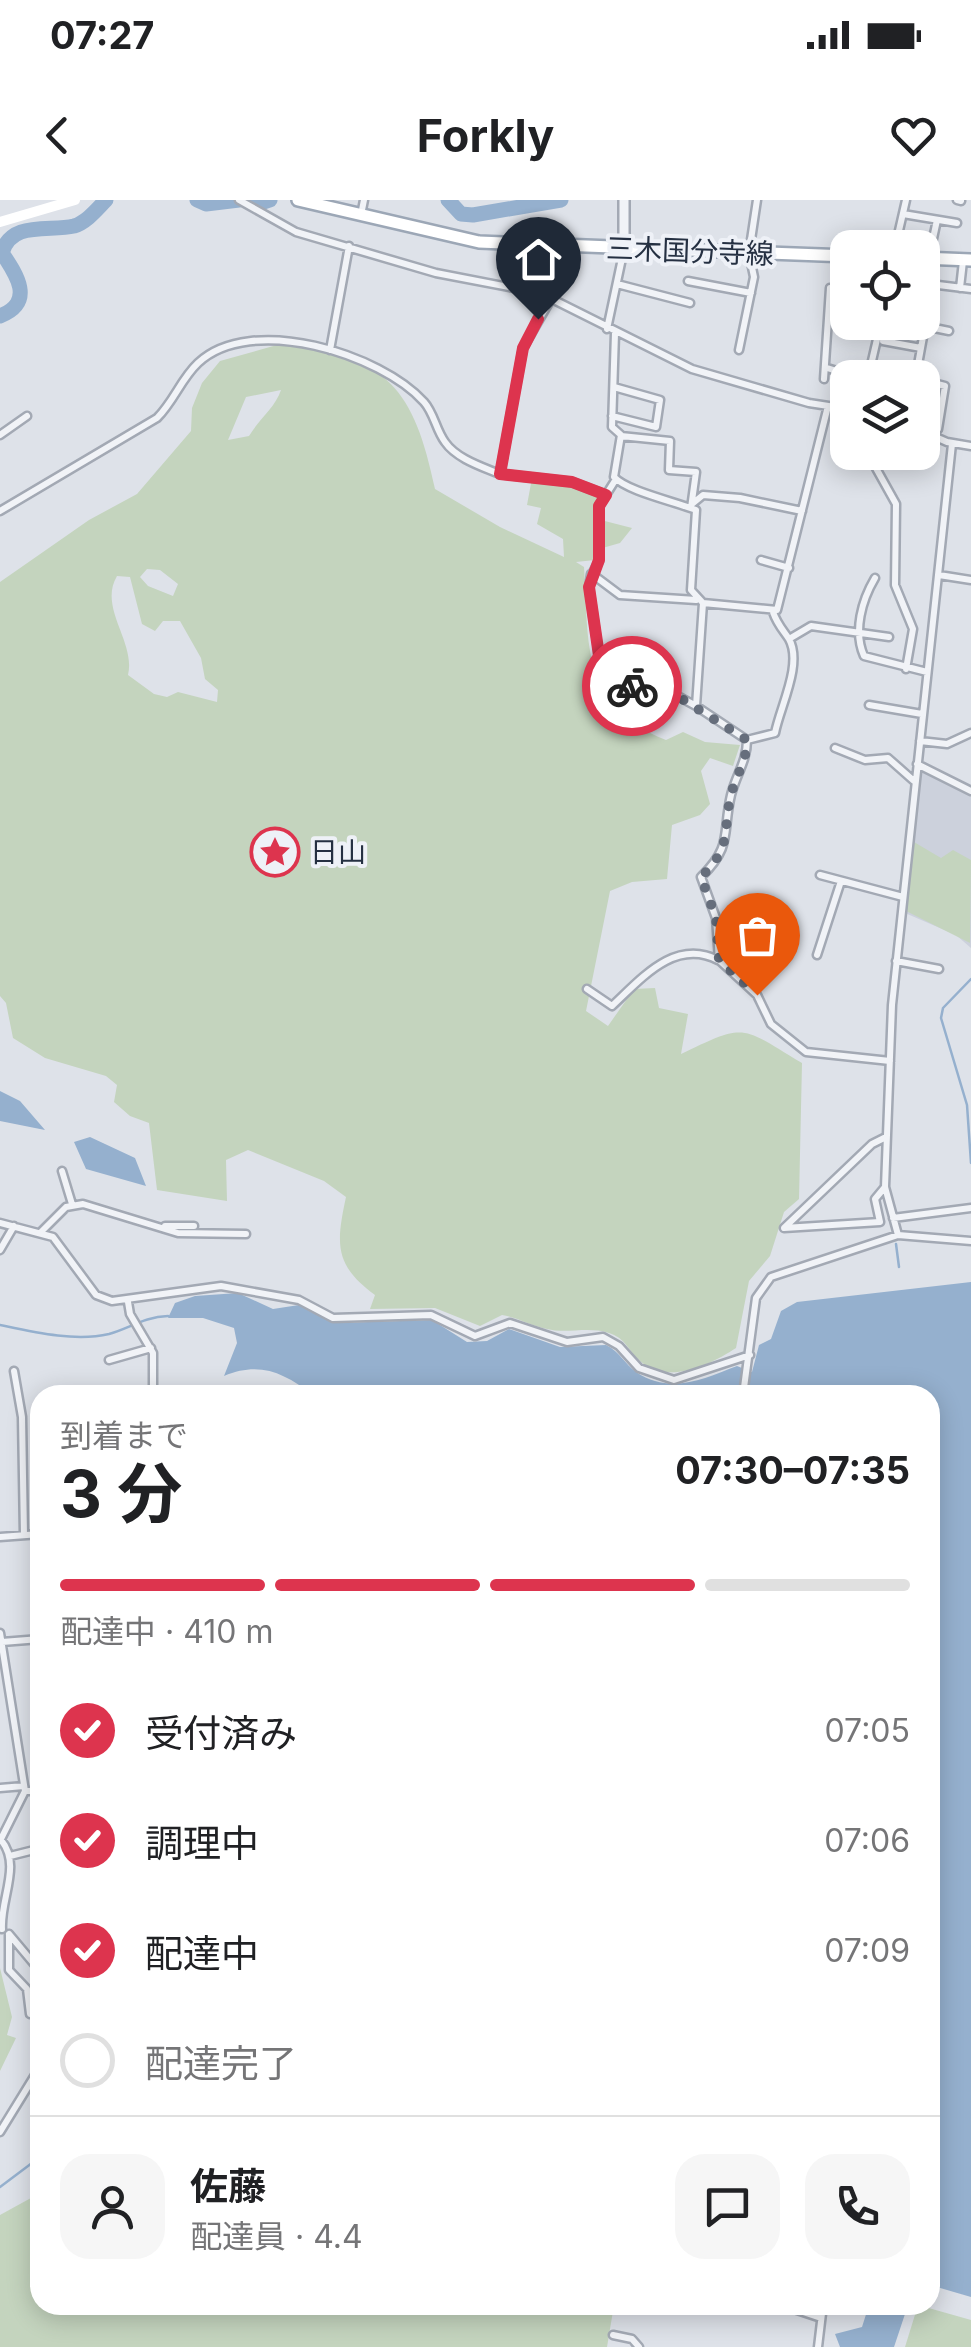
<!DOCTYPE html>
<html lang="ja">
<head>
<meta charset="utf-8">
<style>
	body { margin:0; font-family:Inter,"Noto Sans JP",sans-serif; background:#f6f6f6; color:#202124; height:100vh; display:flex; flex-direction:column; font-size:38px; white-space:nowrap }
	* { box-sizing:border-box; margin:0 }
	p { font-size:32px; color:#757577 }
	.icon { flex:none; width:55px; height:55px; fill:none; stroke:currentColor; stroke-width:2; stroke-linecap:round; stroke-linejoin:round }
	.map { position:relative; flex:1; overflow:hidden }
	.details { position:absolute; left:30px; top:1185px; width:910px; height:930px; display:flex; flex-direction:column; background:#fff; border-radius:30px; box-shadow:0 5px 25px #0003 }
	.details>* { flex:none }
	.tools { position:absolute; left:830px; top:30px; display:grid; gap:20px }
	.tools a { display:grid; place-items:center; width:110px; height:110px; border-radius:20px; background:#fff; box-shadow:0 5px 25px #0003; font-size:50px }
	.pin { position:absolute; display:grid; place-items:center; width:85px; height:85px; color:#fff; margin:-102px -42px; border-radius:50% 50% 50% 0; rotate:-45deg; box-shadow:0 0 10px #0007 }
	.pin .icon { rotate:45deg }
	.courier { position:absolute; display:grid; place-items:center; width:100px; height:100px; margin:-50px; border:8px solid #dd344e; border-radius:50%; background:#fff; color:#222; box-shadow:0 2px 12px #0007 }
	.headline em { font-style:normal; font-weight:700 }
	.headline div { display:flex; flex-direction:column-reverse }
	.headline { display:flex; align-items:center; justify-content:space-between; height:170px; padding:0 30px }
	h1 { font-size:65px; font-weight:700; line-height:75px }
	.bar { display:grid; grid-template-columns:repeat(4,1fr); gap:15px 10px; align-content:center; height:120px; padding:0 30px }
	.bar i { height:12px; border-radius:8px; background:#e0e0e0 }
	.bar .selected { background:#dd344e }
	.bar p { grid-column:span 4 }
	.line { display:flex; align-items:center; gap:25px; padding:0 30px; border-top:2px solid #e0e0e0 }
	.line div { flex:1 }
	.round { display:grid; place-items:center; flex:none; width:105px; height:105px; border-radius:30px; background:#f6f6f6 }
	ol { padding:0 30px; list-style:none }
	li { display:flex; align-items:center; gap:30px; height:110px }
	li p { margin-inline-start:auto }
	li .icon { padding:10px; border-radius:50%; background:#dd344e; color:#fff; stroke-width:4 }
	li:last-child { color:#757577 }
	li i { width:55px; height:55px; border:5px solid #e0e0e0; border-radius:50% }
	.status { display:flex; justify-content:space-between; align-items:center; height:70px; padding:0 50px; background:#fff; direction:ltr }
	.status svg { height:28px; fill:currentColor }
	header { display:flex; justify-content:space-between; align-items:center; height:130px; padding:0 30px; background:#fff; font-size:45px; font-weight:700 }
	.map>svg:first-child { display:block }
	.built { fill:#ccd1dc }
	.green { fill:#c4d4be; fill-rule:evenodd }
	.water { fill:#95b0ce }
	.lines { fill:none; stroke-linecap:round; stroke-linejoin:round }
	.stream { stroke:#95b0ce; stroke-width:2.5 }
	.river { stroke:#95b0ce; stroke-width:15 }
	.minor-casing { stroke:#a3a9b4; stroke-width:11 }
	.tertiary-casing { stroke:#a3a9b4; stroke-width:14 }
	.primary-casing { stroke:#9ca7b6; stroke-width:16 }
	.minor { stroke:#f1f3f7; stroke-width:6 }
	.tertiary { stroke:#f1f3f7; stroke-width:9 }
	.secondary { stroke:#fff; stroke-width:10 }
	.primary { stroke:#fff; stroke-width:11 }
	.done { stroke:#666e7c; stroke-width:10; stroke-dasharray:0 18 }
	.route { stroke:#dd344e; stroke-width:12 }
	.labels { text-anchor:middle; stroke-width:8; stroke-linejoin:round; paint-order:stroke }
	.street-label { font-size:28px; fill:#253042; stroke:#eef1f7 }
	.poi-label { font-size:28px; fill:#253042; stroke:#eef1f7; text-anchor:start }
</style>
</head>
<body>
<div class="status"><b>07:27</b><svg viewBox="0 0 49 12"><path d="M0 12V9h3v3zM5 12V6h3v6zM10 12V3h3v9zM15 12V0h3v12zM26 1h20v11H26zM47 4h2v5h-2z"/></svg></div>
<header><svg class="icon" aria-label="back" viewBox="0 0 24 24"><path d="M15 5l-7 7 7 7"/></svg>Forkly<svg class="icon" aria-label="heart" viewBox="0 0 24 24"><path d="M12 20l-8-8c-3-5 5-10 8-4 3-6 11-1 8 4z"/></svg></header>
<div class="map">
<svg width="971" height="2147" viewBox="0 0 971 2147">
	<rect width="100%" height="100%" fill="#dee2e9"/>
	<path class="built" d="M 925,567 L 971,594 L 971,748 L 956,735 L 905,713 L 919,575 Z"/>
	<path class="green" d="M 284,143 C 388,157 414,189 435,289 L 500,327 L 564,357 L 563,339 L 537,324 L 541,308 L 527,305 L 532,278 L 582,287 L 601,298 L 597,319 L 632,328 L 620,343 L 599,349 L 595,360 L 576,362 L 584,367 C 589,445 580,506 666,540 L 683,532 L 705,542 L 740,545 L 733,566 L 710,558 L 701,571 L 710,604 L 700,615 L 672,625 L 667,679 L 632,682 L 610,691 L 586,811 L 608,826 L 634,789 L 655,788 L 659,808 L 688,814 L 681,854 C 747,822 740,826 802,863 L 799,999 L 784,1012 L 770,1056 L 749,1081 L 736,1148 C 710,1165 663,1188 636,1157 C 626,1146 624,1138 609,1133 C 589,1126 566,1134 547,1129 C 531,1126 519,1118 502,1115 L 480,1126 L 435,1108 L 370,1109 L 375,1095 C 334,1065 336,1044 346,997 L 324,981 L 248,950 L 226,960 L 227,1001 L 157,990 L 149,923 L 130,916 L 114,902 L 117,885 L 106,876 L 45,858 L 13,838 L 6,803 L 0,796 L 0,382 L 89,320 L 137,294 L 191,231 L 192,208 L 202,183 L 220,161 ZM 281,190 C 275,208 259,219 249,236 L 228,240 L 246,197 ZM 147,369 L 160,370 L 178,384 L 173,396 L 148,386 L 140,377 ZM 117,376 L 130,377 L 142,424 L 155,431 L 163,421 L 180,421 L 201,458 L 205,479 L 218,490 L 217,502 L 178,492 L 167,497 L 154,494 L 128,475 C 136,442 98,408 117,376 Z
		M 914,642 L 941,658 L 953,650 L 971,660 L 970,743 L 906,711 Z
		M 0,1768 L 12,1817 L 7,1835 L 16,1838 L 0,1871 Z
		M 40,1993 L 40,2105 L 614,2105 L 607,2147 L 0,2147 L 0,2015 Z
		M 918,2105 L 971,2120 L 971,2147 L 905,2147 Z"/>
	<path class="water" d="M 0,891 L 20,901 L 45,930 L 0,921 Z
		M 90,937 L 135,958 L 146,986 L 86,969 L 74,942 Z
		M 971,1082 L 971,2097 L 930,2085 L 930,1514 L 937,1449 L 930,1448 L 930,1195 L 313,1195 C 284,1173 260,1161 224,1176 L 237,1143 L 234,1128 L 203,1118 L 168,1118 L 175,1103 L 195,1096 L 238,1093 L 273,1109 L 299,1105 L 336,1123 L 432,1120 L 467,1142 L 487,1141 L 509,1129 L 560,1147 L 606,1145 C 620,1152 625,1164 636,1172 C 671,1195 703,1179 737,1166 L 752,1172 L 759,1145 L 771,1139 L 781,1111 L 797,1102 Z
		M 869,2105 L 908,2105 L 894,2147 L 840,2147 L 835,2134 L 862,2127 Z"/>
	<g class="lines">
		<path class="stream" d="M 971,779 L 943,808 L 941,818 L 967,905 L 971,963
			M 896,1044 L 899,1067
			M 0,1125 C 33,1132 75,1142 109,1134 C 130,1128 144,1117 168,1116
			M 0,1987 L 40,1957"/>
		<path class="river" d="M 197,0 L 206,4 L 239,0
			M 250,0 L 258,4 L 270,0
			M 448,0 L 461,14 L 473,15 L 561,0
			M 0,116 C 35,102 17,75 2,53 C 11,20 50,32 74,26 C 87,22 97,9 106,0"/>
		<g class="minor-casing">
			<path id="minor" d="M 239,0 L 296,32 L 436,73 L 540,93 L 692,169 L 809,203 L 848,209
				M 957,0 L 961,1
				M 903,14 L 957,23
				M 361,15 L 364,0
				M 895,48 L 906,0
				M 929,57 L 937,20
				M 688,81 L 751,93
				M 922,83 L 971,89
				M 617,84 L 690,103
				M 960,88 L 963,61
				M 551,99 L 523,148 L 500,274 L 572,282 L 606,295
				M 905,122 L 949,131
				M 607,129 L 624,49
				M 615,133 L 612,227 L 621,235 L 614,277 C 627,291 673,301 696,310 L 691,390 L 703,403 L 696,506 L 747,540 C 747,561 736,575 731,595 C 722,633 733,646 701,677 L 716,718 L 719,760 L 757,795 L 771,824 L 806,852 L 890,861
				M 883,141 L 921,148
				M 330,150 L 349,46
				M 739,150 L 754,77 L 749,53 L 757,0
				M 827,168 L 860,178
				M 868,178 L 881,122
				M 921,178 L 917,170 L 925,126
				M 824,179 L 830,88
				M 922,180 L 945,186 L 938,229 L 931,236
				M 612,216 L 656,227 L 660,200 L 614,187
				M 922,231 L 947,242 L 971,246
				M 0,235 L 27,216
				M 621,236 L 670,241 L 669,270 L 696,272 L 691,308
				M 867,252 L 896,304 L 895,385 L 913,429 L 906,469
				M 616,279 L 599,306 L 599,361 L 592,374 L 620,395 L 696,400
				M 692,304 L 703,295 L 740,298 L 802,311
				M 0,311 L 157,218 C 174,201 181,179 198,163 C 251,113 381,154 424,202 C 434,213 436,230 445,242 C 456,258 480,266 497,273
				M 761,360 L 789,368
				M 591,374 L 589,387 L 603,483 L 674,494 L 696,506
				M 939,375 L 971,380
				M 875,378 C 862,400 853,431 864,456 L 927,472
				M 703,403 L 777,410 L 828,206
				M 789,439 L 811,426 L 889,437
				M 869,505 L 922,514
				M 747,540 L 775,533 C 780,507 803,464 789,439 C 783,430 777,424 773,412
				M 920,541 L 947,544 L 971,533
				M 835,548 L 865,560 L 888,558 L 914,581
				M 917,564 L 971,591
				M 820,675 L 903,697
				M 817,755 L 841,681
				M 896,761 L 939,769
				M 587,789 L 612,806 C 642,778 675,738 718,760
				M 62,971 L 72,1004
				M 885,987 L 875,999 L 880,1022 L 784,1028 L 872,944 L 886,937
				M 893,1018 L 971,1008
				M 0,1023 L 53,1037 L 96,1095 L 112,1101 L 221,1086 L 299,1100 L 333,1118 L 431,1115 L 475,1136 L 510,1123 L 567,1142 L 603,1137 L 619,1146 L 639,1168 L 674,1180 L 750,1155
				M 165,1026 L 194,1026
				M 41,1032 L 66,1007 L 83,1004 L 178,1033 L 246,1034
				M 898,1035 L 885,987 L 892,805 L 952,244
				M 0,1050 L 14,1026
				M 128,1102 L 130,1114 L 153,1153 L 153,1195
				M 109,1160 L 151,1148
				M 14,1171 L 22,1217 L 24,1335
				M 743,1195 L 756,1098 L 771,1077 L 898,1035 L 971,1041
				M 0,1337 L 40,1334
				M 0,1433 L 25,1591 L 0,1641
				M 2,1442 L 40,1439
				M 0,1588 L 24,1586
				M 25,1591 L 40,1591
				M 1,1640 C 22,1665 0,1699 2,1729
				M 10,1656 L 38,1649
				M 9,1734 L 40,1771
				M 9,1735 L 9,1770 L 27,1789 L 30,1814
				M 0,1932 L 40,1867
				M 782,2105 L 821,2118
				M 613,2135 L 632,2139 L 639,2147
				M 818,2147 L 823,2105"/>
		</g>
		<g class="tertiary-casing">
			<path id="tertiary" d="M 624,0 L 624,49"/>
		</g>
		<g class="primary-casing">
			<path id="primary" d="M 298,0 L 479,42 L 848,56
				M 922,58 L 971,60"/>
		</g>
		<use href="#minor" class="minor"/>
		<use href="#tertiary" class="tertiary"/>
		<path class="secondary" d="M 0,22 L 75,0"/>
		<use href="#primary" class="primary"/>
	</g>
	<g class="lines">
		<path class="done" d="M 632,486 L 674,494 L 747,540 C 747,561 736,575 731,595 C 722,633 733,646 701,677 L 716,718 L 719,760 L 757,795"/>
		<path class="route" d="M 538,119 L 523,148 L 500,274 L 572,282 L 606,295 L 599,306 L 599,360 L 589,387 L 603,483 L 632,486"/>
	</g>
	<defs>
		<g id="sight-ring" transform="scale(2.5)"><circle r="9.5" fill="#eef1f7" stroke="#dd344e" stroke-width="1.5"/><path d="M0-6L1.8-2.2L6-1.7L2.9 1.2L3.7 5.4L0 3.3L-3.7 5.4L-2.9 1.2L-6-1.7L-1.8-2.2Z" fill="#dd344e"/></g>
	</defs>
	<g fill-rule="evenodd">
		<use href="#sight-ring" x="275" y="652"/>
	</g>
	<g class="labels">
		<g class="street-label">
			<text transform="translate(690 51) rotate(2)" y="10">三木国分寺線</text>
		</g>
		<g class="poi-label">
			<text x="310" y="662">日山</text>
		</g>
	</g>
</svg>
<div class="tools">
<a><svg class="icon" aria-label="locate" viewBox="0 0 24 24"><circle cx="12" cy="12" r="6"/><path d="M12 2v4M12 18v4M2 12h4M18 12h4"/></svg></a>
<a><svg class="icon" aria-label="layers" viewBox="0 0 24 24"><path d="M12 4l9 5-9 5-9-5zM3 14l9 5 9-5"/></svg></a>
</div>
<div class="pin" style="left:757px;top:795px;background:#ea580c"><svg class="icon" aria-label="bag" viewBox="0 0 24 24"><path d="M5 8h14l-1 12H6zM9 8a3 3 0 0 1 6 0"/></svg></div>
<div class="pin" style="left:538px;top:119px;background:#1f2937"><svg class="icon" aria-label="home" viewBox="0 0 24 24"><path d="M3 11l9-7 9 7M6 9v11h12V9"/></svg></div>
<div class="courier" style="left:632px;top:486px"><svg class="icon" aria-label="bike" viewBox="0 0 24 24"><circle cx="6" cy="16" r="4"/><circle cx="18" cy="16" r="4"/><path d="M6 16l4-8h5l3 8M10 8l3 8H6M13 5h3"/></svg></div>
<section class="details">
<div class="headline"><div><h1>3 分</h1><p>到着まで</p></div><em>07:30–07:35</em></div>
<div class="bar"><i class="selected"></i><i class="selected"></i><i class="selected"></i><i></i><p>配達中 · 410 m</p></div>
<ol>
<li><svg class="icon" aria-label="check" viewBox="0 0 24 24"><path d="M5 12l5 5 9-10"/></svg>受付済み<p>07:05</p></li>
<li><svg class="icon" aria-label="check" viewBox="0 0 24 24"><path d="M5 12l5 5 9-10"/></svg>調理中<p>07:06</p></li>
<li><svg class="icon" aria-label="check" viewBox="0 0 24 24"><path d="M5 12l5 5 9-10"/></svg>配達中<p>07:09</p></li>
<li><i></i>配達完了</li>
</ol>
<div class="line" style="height:180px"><a class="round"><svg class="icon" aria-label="person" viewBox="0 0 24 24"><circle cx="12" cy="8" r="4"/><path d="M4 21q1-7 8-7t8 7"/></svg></a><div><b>佐藤</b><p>配達員 · 4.4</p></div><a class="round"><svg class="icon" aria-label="chat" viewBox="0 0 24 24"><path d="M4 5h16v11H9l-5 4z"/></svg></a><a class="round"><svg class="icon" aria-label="phone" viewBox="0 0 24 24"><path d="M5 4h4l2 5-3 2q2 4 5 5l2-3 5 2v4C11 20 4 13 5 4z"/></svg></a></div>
</section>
</div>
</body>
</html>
